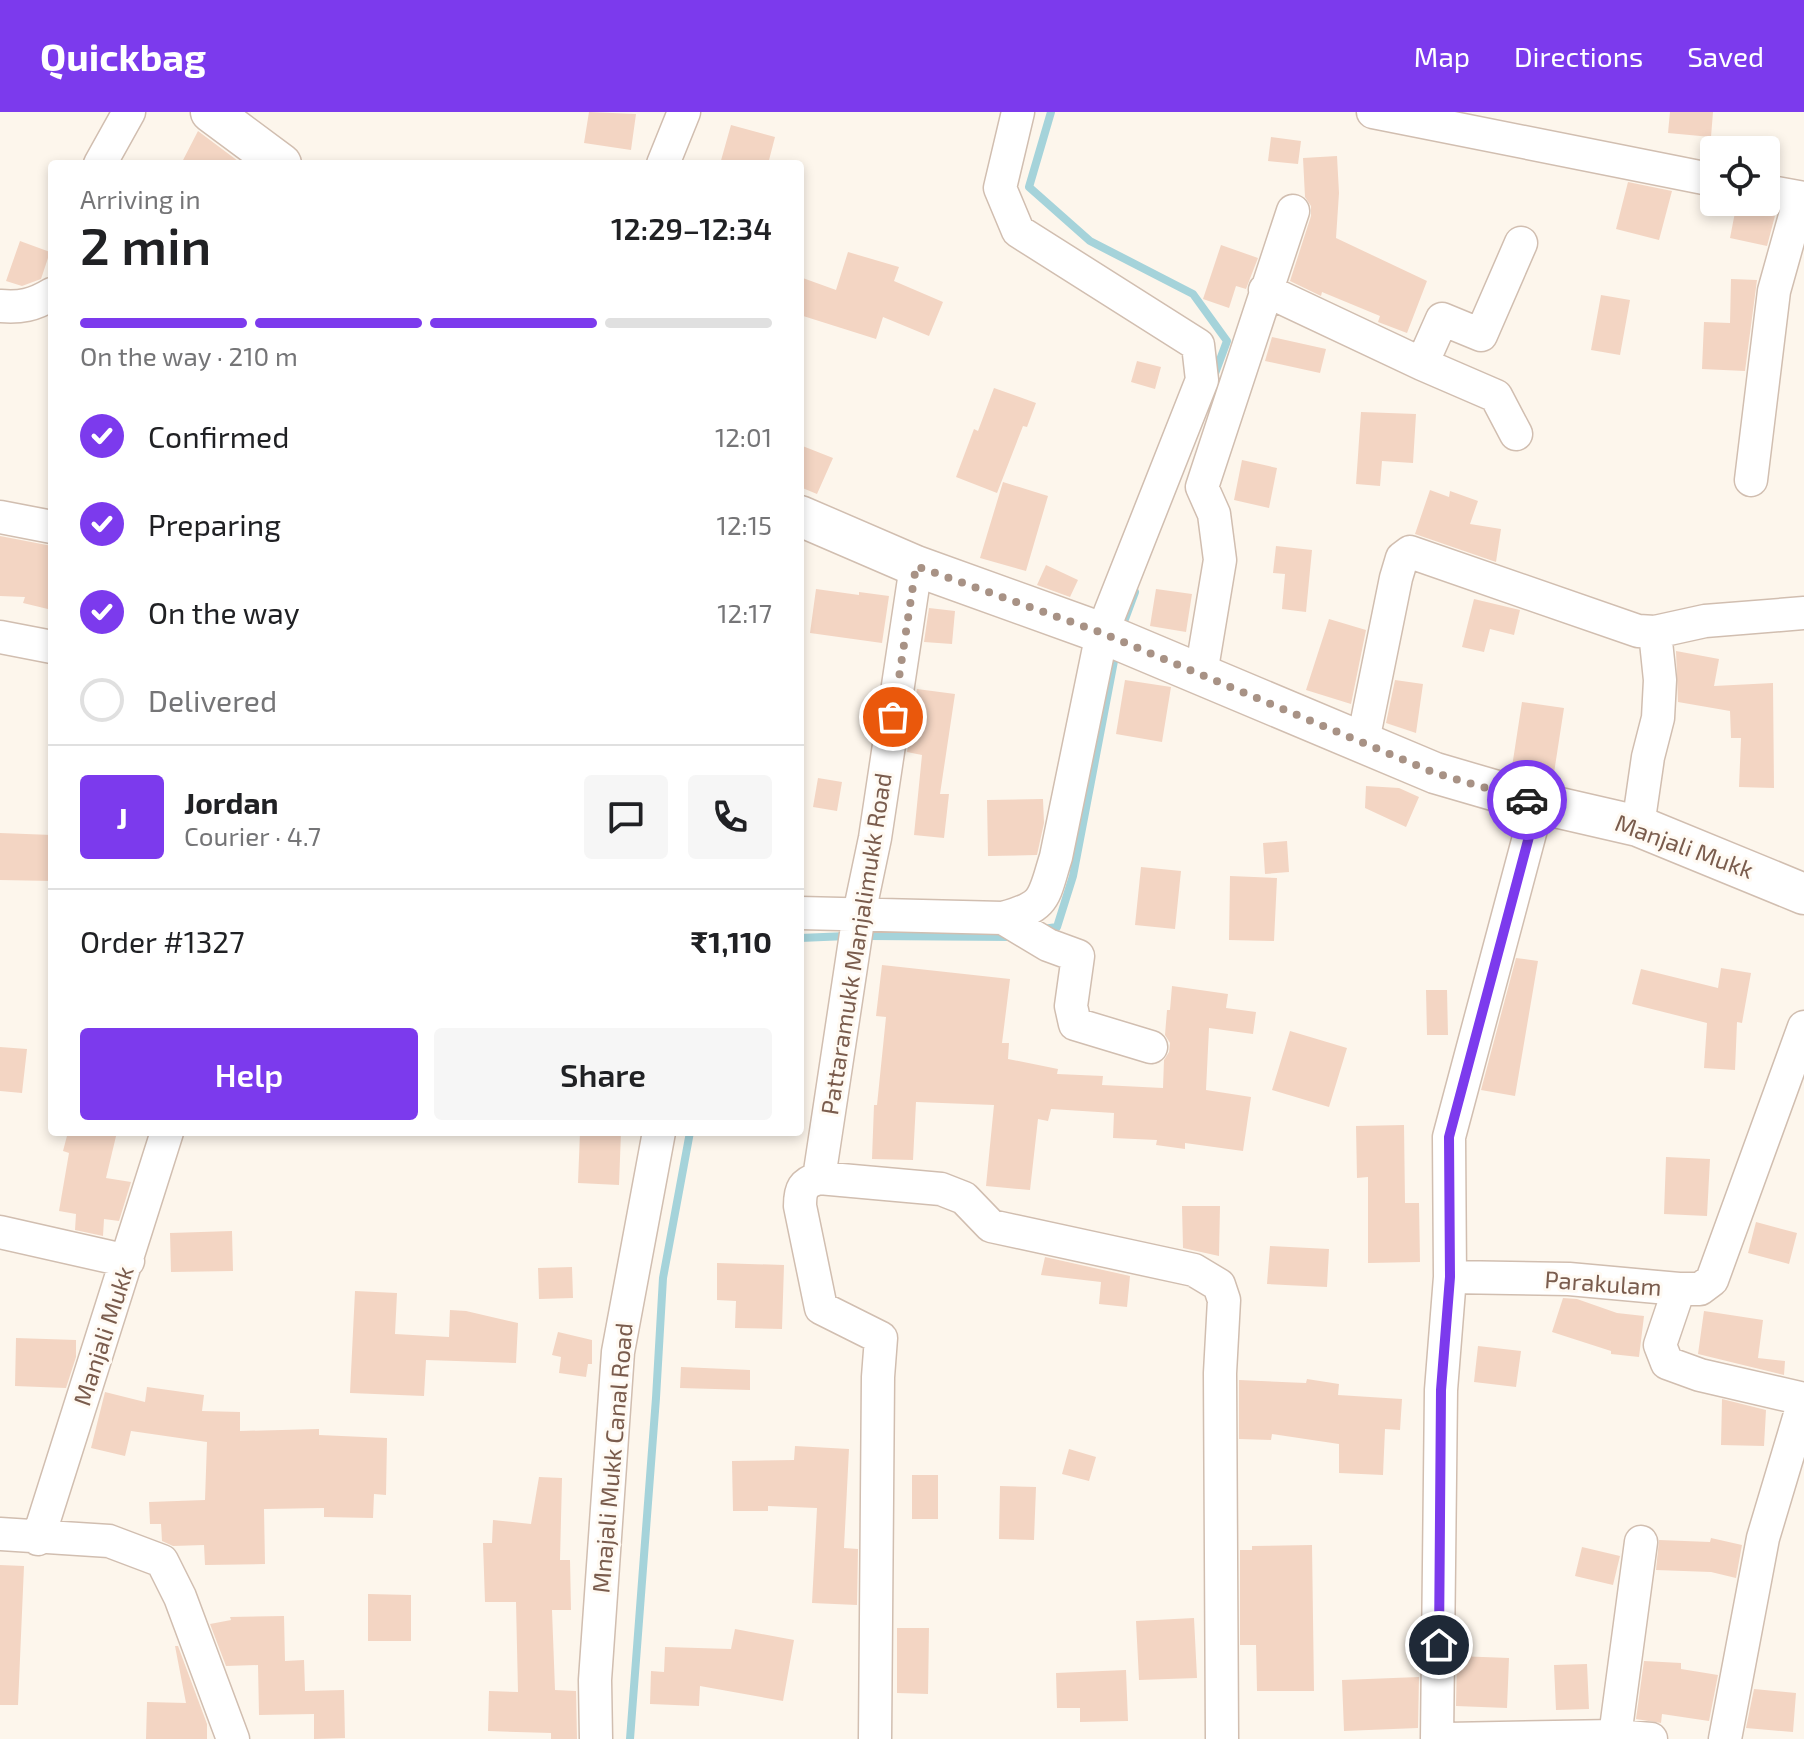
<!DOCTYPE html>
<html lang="en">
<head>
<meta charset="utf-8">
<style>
	body { margin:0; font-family:"Exo 2",sans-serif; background:#f6f6f6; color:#202124; height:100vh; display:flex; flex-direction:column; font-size:30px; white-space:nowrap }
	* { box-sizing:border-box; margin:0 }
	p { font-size:26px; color:#757577 }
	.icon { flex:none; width:44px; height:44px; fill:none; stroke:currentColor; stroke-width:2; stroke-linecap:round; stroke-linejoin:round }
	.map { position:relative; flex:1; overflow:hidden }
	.side { position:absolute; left:48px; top:48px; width:756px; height:976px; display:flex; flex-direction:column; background:#fff; border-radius:8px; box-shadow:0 4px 12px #0003 }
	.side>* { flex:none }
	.controls { position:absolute; left:1700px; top:24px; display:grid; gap:16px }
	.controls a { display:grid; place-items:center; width:80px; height:80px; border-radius:8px; background:#fff; box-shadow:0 4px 12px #0003; font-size:40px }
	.pin { position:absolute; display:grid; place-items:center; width:68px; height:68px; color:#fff; margin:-34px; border:4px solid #fff; border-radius:50%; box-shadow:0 2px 8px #0007 }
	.courier { position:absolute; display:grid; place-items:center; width:80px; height:80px; margin:-40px; border:6px solid #7c3aed; border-radius:50%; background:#fff; color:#222; box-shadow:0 2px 10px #0007 }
	.headline em { font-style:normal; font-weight:600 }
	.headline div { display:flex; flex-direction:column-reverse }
	.headline { display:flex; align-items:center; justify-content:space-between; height:136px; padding:0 32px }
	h1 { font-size:52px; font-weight:600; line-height:60px }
	.bar { display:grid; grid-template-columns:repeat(4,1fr); gap:12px 8px; align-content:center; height:96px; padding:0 32px }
	.bar i { height:10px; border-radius:6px; background:#e0e0e0 }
	.bar .active { background:#7c3aed }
	.bar p { grid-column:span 4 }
	.line { display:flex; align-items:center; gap:20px; padding:0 32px; border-top:2px solid #e0e0e0 }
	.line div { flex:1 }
	.round { display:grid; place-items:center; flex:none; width:84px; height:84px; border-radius:8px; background:#f6f6f6 }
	ol { padding:0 32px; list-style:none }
	li { display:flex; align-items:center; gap:24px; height:88px }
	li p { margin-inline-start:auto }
	li .icon { padding:8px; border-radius:50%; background:#7c3aed; color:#fff; stroke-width:4 }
	li:last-child { color:#757577 }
	li i { width:44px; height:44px; border:4px solid #e0e0e0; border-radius:50% }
	.button { display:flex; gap:16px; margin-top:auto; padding:16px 32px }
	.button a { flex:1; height:92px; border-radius:8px; background:#7c3aed; color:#fff; font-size:32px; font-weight:600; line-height:92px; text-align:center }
	.button a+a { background:#f6f6f6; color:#202124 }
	header { display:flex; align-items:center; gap:48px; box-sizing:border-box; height:112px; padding:0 40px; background:#7c3aed; color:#fff }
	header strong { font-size:38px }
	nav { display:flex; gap:44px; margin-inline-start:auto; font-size:28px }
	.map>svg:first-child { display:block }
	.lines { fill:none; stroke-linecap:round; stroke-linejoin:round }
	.stream { stroke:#a5d3da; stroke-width:8 }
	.building { fill:#f3d5c3 }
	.minor-casing { stroke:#d1beb0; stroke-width:35 }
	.tertiary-casing { stroke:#d1beb0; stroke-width:43 }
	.minor { stroke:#fff; stroke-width:32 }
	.tertiary { stroke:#fff; stroke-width:40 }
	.done { stroke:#a89285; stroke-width:8; stroke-dasharray:0 14.4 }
	.route { stroke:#7c3aed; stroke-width:10 }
	.labels { text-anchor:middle; stroke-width:6; stroke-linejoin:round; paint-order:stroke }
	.street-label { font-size:24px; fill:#7a5c4d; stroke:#fffaf3 }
</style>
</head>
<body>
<header>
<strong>Quickbag</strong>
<nav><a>Map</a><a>Directions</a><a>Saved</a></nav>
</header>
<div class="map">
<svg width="1804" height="1627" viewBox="0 0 1804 1627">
	<rect width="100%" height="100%" fill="#fdf6ec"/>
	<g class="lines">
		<path class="stream" d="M 1051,0 L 1029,75 L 1090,129 L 1193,182 L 1227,229 L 1214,264
			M 1125,507 L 1135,480
			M 1043,817 L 1057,815 L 1073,764 L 1114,549
			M 868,824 L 1013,825
			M 800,826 L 847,824
			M 630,1627 L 656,1286 L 663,1166 L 690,1020"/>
	</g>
	<path class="building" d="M 589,0 L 636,2 L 631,38 L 584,31 Z
		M 1670,0 L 1713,0 L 1711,25 L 1668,21 Z
		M 731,13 L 775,25 L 768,52 L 720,52 Z
		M 198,19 L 242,52 L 181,52 Z
		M 1271,25 L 1301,29 L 1298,52 L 1268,49 Z
		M 1337,44 L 1339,81 L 1336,126 L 1427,169 L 1407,221 L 1378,210 L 1380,204 L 1322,180 L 1321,184 L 1290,169 L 1311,104 L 1311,94 L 1305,85 L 1303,46 Z
		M 1628,70 L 1672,79 L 1659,128 L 1616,117 Z
		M 1737,90 L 1751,90 L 1762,97 L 1776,100 L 1767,134 L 1730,126 Z
		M 20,129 L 50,140 L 41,167 L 22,174 L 6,169 Z
		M 1221,133 L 1258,146 L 1246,177 L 1236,174 L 1229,196 L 1203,187 Z
		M 848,140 L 899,155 L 894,169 L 943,190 L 929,224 L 883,205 L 876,227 L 800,203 L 800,165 L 836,178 Z
		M 1731,167 L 1757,168 L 1745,259 L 1702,257 L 1704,210 L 1730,211 Z
		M 1601,183 L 1630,188 L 1620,243 L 1591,238 Z
		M 1272,225 L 1326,237 L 1320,261 L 1265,249 Z
		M 1137,249 L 1161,255 L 1155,277 L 1131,270 Z
		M 994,276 L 1036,291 L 1027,315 L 1023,314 L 997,381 L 956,365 L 974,317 L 978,319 Z
		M 1361,300 L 1416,302 L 1413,351 L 1382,349 L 1380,374 L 1356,372 Z
		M 800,333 L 833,346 L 817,382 L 800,375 Z
		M 1242,348 L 1277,356 L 1269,396 L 1234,388 Z
		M 1003,370 L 1048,384 L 1026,459 L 980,446 Z
		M 1430,378 L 1449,385 L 1450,379 L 1478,389 L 1470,412 L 1501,417 L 1496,450 L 1415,422 Z
		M 0,424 L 52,434 L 52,498 L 23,491 L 25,485 L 0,484 Z
		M 1276,434 L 1312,438 L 1306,500 L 1282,497 L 1285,462 L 1273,461 Z
		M 1046,453 L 1078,468 L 1070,485 L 1037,473 Z
		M 816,477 L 859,483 L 859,480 L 889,484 L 882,531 L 810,521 Z
		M 1156,477 L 1192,482 L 1186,520 L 1150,514 Z
		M 1474,487 L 1520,498 L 1514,523 L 1490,517 L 1484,540 L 1462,535 Z
		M 929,496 L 955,499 L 952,532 L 924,530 Z
		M 1329,507 L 1366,518 L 1351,592 L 1306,578 Z
		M 1676,539 L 1719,547 L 1714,574 L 1773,571 L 1774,676 L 1739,675 L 1741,626 L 1731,626 L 1730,599 L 1678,590 Z
		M 1125,568 L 1171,575 L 1162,630 L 1116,622 Z
		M 1395,568 L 1423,572 L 1416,621 L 1386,611 Z
		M 917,577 L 955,582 L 940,682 L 949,682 L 944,726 L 914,723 L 922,643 L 907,640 Z
		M 1522,590 L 1564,596 L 1554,661 L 1512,655 Z
		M 818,666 L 842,670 L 837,699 L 813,695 Z
		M 1366,674 L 1399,676 L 1419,685 L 1406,715 L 1365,696 Z
		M 1043,687 L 1044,711 L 1037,743 L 988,744 L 987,688 Z
		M 0,721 L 52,723 L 52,769 L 0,768 Z
		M 1287,729 L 1289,760 L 1265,762 L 1263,731 Z
		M 1141,755 L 1181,759 L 1175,817 L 1135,813 Z
		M 1230,764 L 1277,766 L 1274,829 L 1229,828 Z
		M 1516,846 L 1538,849 L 1515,984 L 1481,978 Z
		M 882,853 L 1010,867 L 1002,931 L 1009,931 L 1008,947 L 1058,957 L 1057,962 L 1103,964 L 1102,973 L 1163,976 L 1164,948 L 1169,940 L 1170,931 L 1165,923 L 1167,898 L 1170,898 L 1172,874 L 1228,882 L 1226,896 L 1256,900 L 1253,922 L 1209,916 L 1206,978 L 1251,985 L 1243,1039 L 1185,1031 L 1185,1037 L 1156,1033 L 1157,1028 L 1113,1026 L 1114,1001 L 1051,997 L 1048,1009 L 1038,1007 L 1030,1078 L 986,1074 L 994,993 L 916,990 L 913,1048 L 872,1047 L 874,993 L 877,993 L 886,905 L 876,904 Z
		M 1721,856 L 1751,861 L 1742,911 L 1737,910 L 1735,958 L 1704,956 L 1707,911 L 1632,892 L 1641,857 L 1718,876 Z
		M 1426,878 L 1447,878 L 1448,923 L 1427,923 Z
		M 1290,919 L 1347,936 L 1329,995 L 1272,978 Z
		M 0,935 L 27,937 L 22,981 L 0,979 Z
		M 1404,1013 L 1405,1091 L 1419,1091 L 1420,1150 L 1368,1151 L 1368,1065 L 1357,1066 L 1356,1014 Z
		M 68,1020 L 117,1020 L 106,1066 L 131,1070 L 119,1109 L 104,1107 L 103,1124 L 75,1118 L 76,1102 L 59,1099 L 69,1041 L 63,1039 Z
		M 580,1020 L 621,1020 L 619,1073 L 578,1071 Z
		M 1666,1045 L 1710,1047 L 1707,1104 L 1664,1102 Z
		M 1182,1094 L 1220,1094 L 1219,1144 L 1183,1136 Z
		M 1756,1110 L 1797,1121 L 1789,1152 L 1748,1141 Z
		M 232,1119 L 233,1159 L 171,1160 L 170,1121 Z
		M 1270,1134 L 1329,1137 L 1327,1175 L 1267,1172 Z
		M 1045,1145 L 1130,1164 L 1127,1195 L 1099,1192 L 1101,1170 L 1041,1163 Z
		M 717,1151 L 784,1153 L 782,1217 L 735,1216 L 736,1189 L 717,1188 Z
		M 572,1155 L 573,1186 L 539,1187 L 538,1156 Z
		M 355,1179 L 397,1181 L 395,1222 L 449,1225 L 450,1198 L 466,1199 L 518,1211 L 516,1251 L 426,1248 L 424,1284 L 350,1281 Z
		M 1563,1186 L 1577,1187 L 1617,1201 L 1644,1204 L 1639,1245 L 1611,1242 L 1611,1239 L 1552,1220 Z
		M 1704,1199 L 1763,1208 L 1758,1246 L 1785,1249 L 1784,1263 L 1698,1242 Z
		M 558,1220 L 592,1228 L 592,1252 L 588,1252 L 586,1265 L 559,1261 L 561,1245 L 552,1243 Z
		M 16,1226 L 76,1228 L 76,1245 L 66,1276 L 15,1274 Z
		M 1478,1234 L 1521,1239 L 1516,1275 L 1474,1270 Z
		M 681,1255 L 750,1258 L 750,1278 L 680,1276 Z
		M 1307,1267 L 1339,1272 L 1338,1283 L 1402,1287 L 1400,1318 L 1385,1317 L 1383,1363 L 1339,1361 L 1339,1332 L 1272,1322 L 1271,1328 L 1239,1327 L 1239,1268 L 1306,1271 Z
		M 147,1275 L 204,1283 L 202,1299 L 240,1300 L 240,1319 L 319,1317 L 319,1323 L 387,1326 L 386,1383 L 374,1382 L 373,1406 L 324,1405 L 324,1396 L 264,1397 L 265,1452 L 205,1453 L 204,1433 L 173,1434 L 162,1429 L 161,1412 L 150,1412 L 149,1390 L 205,1388 L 207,1330 L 131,1319 L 125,1344 L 91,1336 L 105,1280 L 145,1290 Z
		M 1722,1287 L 1766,1298 L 1764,1334 L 1721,1333 Z
		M 795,1334 L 849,1337 L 844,1436 L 858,1437 L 857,1493 L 812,1491 L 817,1396 L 768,1394 L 768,1399 L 733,1399 L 732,1349 L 794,1348 Z
		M 1069,1337 L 1096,1345 L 1089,1369 L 1062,1362 Z
		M 912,1363 L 938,1363 L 938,1407 L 912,1407 Z
		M 539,1365 L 562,1366 L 560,1448 L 570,1448 L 571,1498 L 552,1498 L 555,1578 L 576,1579 L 577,1627 L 551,1627 L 551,1621 L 488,1619 L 489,1579 L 518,1580 L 516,1490 L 485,1490 L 483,1431 L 492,1431 L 493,1408 L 531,1412 Z
		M 1000,1374 L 1036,1375 L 1034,1428 L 999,1427 Z
		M 1711,1426 L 1742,1433 L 1736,1466 L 1711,1460 L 1656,1458 L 1659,1428 L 1710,1430 Z
		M 1312,1433 L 1314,1579 L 1257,1579 L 1256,1533 L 1240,1533 L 1240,1438 L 1252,1438 L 1252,1434 Z
		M 1582,1435 L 1620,1444 L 1613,1473 L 1575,1464 Z
		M 0,1453 L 24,1454 L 18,1593 L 0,1593 Z
		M 368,1482 L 411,1483 L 411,1529 L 368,1529 Z
		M 284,1504 L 285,1549 L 304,1548 L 305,1579 L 344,1578 L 345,1626 L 314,1627 L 314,1602 L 259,1603 L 258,1553 L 226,1554 L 210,1512 L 231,1508 L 230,1505 Z
		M 1194,1506 L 1197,1566 L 1139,1568 L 1136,1509 Z
		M 897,1516 L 929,1516 L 928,1582 L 897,1581 Z
		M 735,1517 L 794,1528 L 783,1589 L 700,1574 L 699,1594 L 650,1592 L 651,1559 L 664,1560 L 665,1535 L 731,1537 Z
		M 175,1534 L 178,1534 L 207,1612 L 207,1627 L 146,1627 L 147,1590 L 186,1591 Z
		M 1457,1544 L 1509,1546 L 1507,1596 L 1456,1594 Z
		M 1644,1549 L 1681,1551 L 1681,1557 L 1718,1563 L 1709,1609 L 1662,1602 L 1661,1611 L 1636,1607 Z
		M 1587,1552 L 1589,1597 L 1556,1598 L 1554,1553 Z
		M 1126,1558 L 1128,1609 L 1080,1610 L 1080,1596 L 1057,1596 L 1056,1561 Z
		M 1419,1565 L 1418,1616 L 1344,1619 L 1342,1568 Z
		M 1754,1577 L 1796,1581 L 1793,1620 L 1746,1616 Z"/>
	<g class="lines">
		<g class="minor-casing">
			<path id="minor" d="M 1373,0 L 1714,68
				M 100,52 L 129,0
				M 663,52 L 684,0
				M 1766,79 L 1804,86
				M 1265,178 L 1422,252 L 1496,284 L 1516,322
				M 0,194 C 20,196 34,193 52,182
				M 1422,252 L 1442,207 L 1481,223 L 1521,131
				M 1751,368 L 1774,179 L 1800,86
				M 0,405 L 52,415
				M 0,525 L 52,535
				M 1201,562 L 1220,448 L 1214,402 L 1202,375 L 1293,99
				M 1363,629 L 1396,466 L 1402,446 L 1410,440 L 1638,519 L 1655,520 L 1705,509 L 1804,501
				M 1638,714 L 1648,645 L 1658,606 L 1660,568 L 1655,520
				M 800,801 L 1003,806 C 1047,794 1043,786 1056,745 L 1102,521 L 1202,268 L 1198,233 L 1018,119 L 1000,76 L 1018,0
				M 1003,806 L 1048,833 L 1078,844 L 1071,894 L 1075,912 L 1151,935
				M 819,1066 L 859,802 L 875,726 L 916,454
				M 0,1120 L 128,1149
				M 1450,1165 L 1569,1167 L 1679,1177 L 1660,1233 L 1667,1251 L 1700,1263 L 1804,1287
				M 1679,1177 L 1700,1177 L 1712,1168 L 1804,915
				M 0,1422 L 109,1429 L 162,1449 L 180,1485 L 233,1627
				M 38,1427 L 167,1020
				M 1615,1624 L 1641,1430
				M 596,1627 L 595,1568 L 618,1240 L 659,1020
				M 875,1627 L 878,1265 L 881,1226 L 821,1196 L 800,1094 C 800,1077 803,1071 819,1066 L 941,1077 L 964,1086 L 991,1114 L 1194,1158 L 1219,1173 L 1224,1188 L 1220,1261 L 1222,1627
				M 1437,1627 L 1441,1278 L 1450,1165 L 1449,1025 L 1538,691
				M 1447,1627 L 1615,1624 L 1651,1627
				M 1725,1627 L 1763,1426 L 1804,1289"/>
		</g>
		<g class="tertiary-casing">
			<path id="tertiary" d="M 211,0 L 281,52
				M 800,404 L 916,454 L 1102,521 L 1435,661 L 1538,691 L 1638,714 L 1804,782"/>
		</g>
		<use href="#minor" class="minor"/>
		<use href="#tertiary" class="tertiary"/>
	</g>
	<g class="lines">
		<path class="done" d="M 893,605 L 916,454 L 1102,521 L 1435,661 L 1527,688"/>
		<path class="route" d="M 1439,1533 L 1441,1278 L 1450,1165 L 1449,1025 L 1538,691 L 1527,688"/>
	</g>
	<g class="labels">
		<g class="street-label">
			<text transform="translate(1684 735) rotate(20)" y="8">Manjali Mukk</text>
			<text transform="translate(857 832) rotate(-81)" y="8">Pattaramukk Manjalimukk Road</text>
			<text transform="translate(1603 1172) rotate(4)" y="8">Parakulam</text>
			<text transform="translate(104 1224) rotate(-72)" y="8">Manjali Mukk</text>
			<text transform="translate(613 1346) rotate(-85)" y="8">Mnajali Mukk Canal Road</text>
		</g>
	</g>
</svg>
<div class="controls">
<a><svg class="icon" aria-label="locate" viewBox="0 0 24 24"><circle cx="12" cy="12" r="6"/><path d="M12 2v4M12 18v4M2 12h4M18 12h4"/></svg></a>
</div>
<div class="pin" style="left:893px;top:605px;background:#ea580c"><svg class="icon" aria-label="bag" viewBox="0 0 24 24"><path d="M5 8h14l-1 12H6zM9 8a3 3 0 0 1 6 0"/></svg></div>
<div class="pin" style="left:1439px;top:1533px;background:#1f2937"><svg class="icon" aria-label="home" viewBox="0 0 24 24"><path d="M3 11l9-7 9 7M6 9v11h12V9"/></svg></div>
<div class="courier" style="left:1527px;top:688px"><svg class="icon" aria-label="car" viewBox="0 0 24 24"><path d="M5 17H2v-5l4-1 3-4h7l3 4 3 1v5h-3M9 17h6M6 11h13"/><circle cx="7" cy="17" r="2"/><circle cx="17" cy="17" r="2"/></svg></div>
<section class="side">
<div class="headline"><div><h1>2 min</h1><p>Arriving in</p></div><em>12:29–12:34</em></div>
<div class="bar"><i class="active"></i><i class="active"></i><i class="active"></i><i></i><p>On the way · 210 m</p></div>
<ol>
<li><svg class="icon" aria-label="check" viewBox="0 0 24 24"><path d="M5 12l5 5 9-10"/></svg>Confirmed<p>12:01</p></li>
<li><svg class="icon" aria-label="check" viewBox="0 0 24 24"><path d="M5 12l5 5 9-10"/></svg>Preparing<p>12:15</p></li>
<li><svg class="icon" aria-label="check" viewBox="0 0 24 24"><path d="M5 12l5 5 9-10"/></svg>On the way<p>12:17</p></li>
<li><i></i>Delivered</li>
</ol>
<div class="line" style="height:144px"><b class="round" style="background:#7c3aed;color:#fff">J</b><div><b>Jordan</b><p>Courier · 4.7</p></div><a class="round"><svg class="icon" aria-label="chat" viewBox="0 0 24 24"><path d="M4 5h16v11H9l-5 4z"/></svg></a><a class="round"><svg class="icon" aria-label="phone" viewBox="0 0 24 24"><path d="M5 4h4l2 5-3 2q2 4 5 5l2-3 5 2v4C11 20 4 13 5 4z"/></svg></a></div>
<div class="line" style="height:104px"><div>Order #1327</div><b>₹1,110</b></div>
<div class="button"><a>Help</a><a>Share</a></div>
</section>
</div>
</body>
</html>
